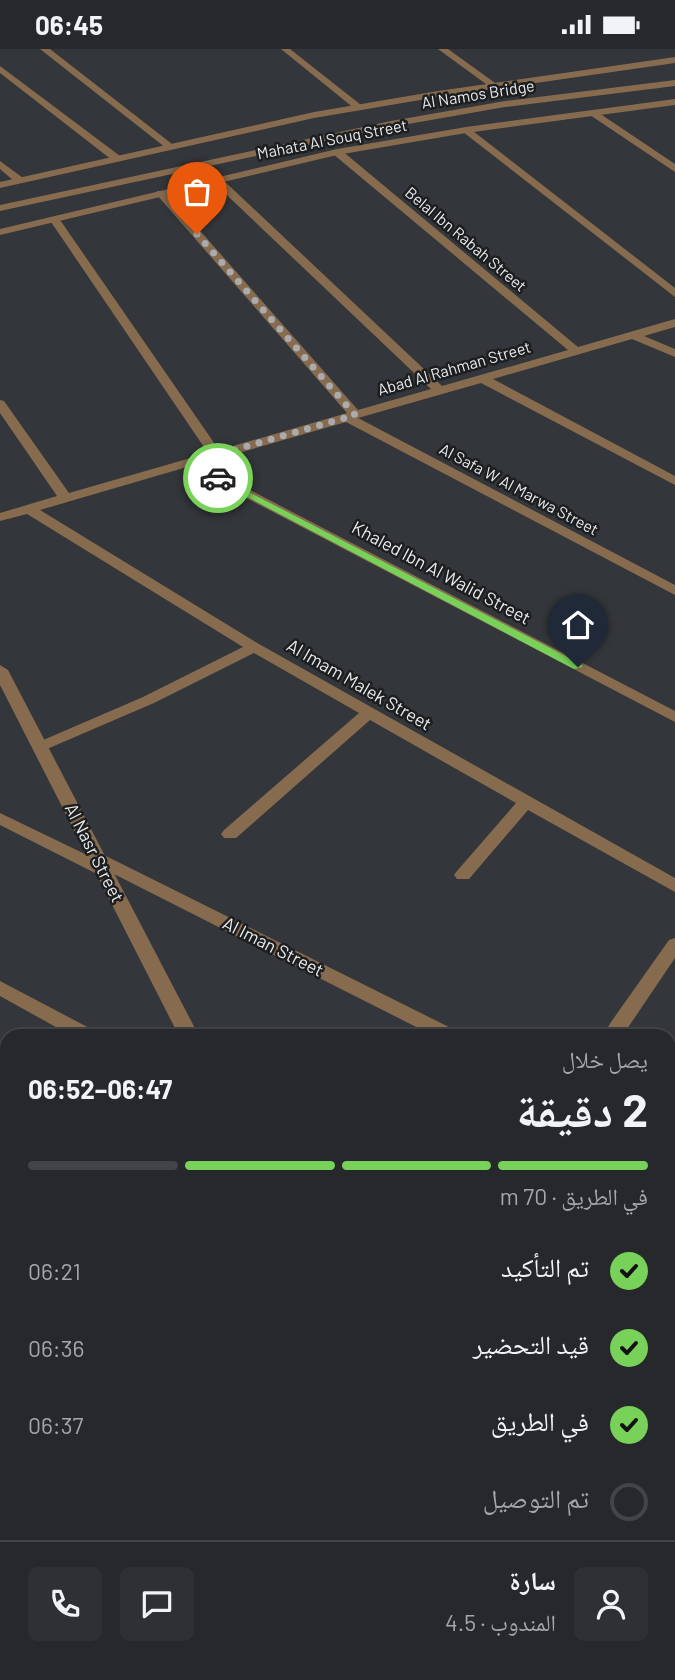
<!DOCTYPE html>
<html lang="ar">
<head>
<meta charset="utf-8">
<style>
	body { margin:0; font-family:Barlow,"Noto Naskh Arabic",sans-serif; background:#2e3034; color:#f1f3f6; direction:rtl; height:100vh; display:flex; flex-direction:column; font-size:26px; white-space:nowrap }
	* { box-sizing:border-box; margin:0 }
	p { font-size:23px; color:#a4a6a9 }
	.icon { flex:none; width:38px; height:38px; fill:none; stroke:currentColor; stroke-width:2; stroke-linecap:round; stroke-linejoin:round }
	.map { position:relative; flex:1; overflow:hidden; direction:ltr }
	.panel { position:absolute; left:0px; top:980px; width:676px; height:651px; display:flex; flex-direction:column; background:#26282c; border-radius:21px 21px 0 0; box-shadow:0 2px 5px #0004,0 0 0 2px #424448; direction:rtl }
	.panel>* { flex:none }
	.pin { position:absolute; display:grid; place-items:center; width:60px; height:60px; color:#fff; margin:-72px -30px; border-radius:50% 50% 50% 0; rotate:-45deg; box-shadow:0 0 7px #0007 }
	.pin .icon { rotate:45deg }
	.courier { position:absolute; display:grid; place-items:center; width:70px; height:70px; margin:-35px; border:5px solid #78d158; border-radius:50%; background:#fff; color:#222; box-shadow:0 2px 9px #0007 }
	.head em { font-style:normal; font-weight:700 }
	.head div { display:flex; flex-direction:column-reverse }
	.head { display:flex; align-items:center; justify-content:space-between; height:119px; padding:0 28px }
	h1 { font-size:46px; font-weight:700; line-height:52px }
	.bar { display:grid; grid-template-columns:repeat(4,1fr); gap:10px 7px; align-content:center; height:84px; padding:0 28px }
	.bar i { height:9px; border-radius:5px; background:#424448 }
	.bar .active { background:#78d158 }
	.bar p { grid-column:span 4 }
	.line { display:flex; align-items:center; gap:18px; padding:0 28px; border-top:2px solid #424448 }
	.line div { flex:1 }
	.round { display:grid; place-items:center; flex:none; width:74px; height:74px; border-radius:10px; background:#2e3034 }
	ol { padding:0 28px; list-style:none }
	li { display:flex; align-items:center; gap:21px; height:77px }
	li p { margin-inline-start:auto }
	li .icon { padding:7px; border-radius:50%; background:#78d158; color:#111; stroke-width:4 }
	li:last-child { color:#a4a6a9 }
	li i { width:38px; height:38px; border:4px solid #424448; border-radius:50% }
	.status { display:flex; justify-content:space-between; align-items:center; height:49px; padding:0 35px; background:#26282c; direction:ltr }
	.status svg { height:19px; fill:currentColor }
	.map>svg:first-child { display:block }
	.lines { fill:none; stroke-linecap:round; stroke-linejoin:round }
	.minor { fill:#876b4f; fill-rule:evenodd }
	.tertiary { fill:#876b4f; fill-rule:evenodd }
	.route { fill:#78d158 }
	.done { stroke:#a9abae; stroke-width:7; stroke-dasharray:0 12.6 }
	.labels { text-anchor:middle; stroke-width:5; stroke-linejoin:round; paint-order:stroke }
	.far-street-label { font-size:16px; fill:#e8eaec; stroke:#1c1e1f }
	.street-label { font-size:18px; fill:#e8eaec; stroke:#1c1e1f }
</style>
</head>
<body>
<div class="status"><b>06:45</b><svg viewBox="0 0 49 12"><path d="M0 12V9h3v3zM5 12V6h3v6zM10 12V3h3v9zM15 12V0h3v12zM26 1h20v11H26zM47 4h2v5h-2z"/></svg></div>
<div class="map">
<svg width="675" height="1631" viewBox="0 0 675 1631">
	<rect width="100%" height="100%" fill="#33363a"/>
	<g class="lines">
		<path class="minor" d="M 40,0 L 50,0 L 172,95 L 172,99 L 166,99 Z
			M 281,0 L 290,0 L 361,56 L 361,60 L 355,60 Z
			M 438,0 L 448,0 L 498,36 L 490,38 Z
			M 0,17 L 120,107 L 120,111 L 112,111 L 0,24 Z
			M 590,62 L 596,62 L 675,115 L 675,123 L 590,66 Z
			M 463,79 L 469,79 L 675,239 L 675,248 L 463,83 Z
			M 333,101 L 341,101 L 578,298 L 675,270 L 675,278 L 644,287 L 675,300 L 675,308 L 632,290 L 493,330 L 675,427 L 675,436 L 481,334 L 358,369 L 675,536 L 675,546 L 346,373 L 200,415 L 675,662 L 675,673 L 187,418 L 40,461 L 259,595 L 675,829 L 675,843 L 528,761 L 469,830 L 457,830 L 454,826 L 457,822 L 516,754 L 370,671 L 236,789 L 224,789 L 221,785 L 224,781 L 359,664 L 254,604 L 154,654 L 40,703 L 32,698 L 34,695 L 143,648 L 243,598 L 27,465 L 0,472 L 0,464 L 57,447 L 0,364 L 0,351 L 4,352 L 69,444 L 208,404 L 49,170 L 50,168 L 58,168 L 219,401 L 347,364 L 157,146 L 157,142 L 165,142 L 358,361 L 431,340 L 213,133 L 213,129 L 221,129 L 442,337 L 568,301 L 333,105 Z
			M 0,112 L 23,129 L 23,133 L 15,133 L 0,120 Z
			M 0,764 L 89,807 L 96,803 L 102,805 L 457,982 L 460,987 L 434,987 L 110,823 L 103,827 L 97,825 L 0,776 Z
			M 675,889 L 675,909 L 625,983 L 611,983 L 608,978 L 611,973 L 669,891 Z
			M 0,932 L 95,982 L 98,987 L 72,987 L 0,947 Z
			M 668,1089 L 675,1091 L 675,1109 L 668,1107 Z
			M 0,1184 L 7,1187 L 7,1206 L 0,1203 Z
			M 668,1290 L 675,1292 L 675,1311 L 668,1309 Z
			M 0,1529 L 7,1532 L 7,1558 L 0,1555 Z
			M 104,1624 L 137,1624 L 140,1631 L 107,1631 Z"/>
		<path class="tertiary" d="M 675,8 L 675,14 L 438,48 L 314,69 L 0,139 L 0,133 L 314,63 L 438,42 Z
			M 675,31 L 675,37 L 505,58 L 391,78 L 0,162 L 0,156 L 391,72 L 505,52 Z
			M 675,50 L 675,56 L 466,84 L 337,106 L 0,186 L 0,180 L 337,100 L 466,78 Z
			M 0,616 L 8,621 L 199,987 L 179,987 L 0,636 Z
			M 508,1624 L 534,1624 L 537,1631 L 511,1631 Z"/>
	</g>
	<path class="route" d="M 218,427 L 581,615 L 583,618 L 574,620 L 215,431 Z"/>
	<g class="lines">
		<path class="done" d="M 197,185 L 355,366 L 189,414 L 218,429"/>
	</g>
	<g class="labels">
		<g class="far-street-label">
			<text transform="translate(478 45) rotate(-9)" y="6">Al Namos Bridge</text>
			<text transform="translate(332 90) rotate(-11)" y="6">Mahata Al Souq Street</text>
			<text transform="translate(466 190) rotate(40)" y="6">Belal Ibn Rabah Street</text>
			<text transform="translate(454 319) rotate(-16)" y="6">Abad Al Rahman Street</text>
			<text transform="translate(519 440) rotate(28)" y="6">Al Safa W Al Marwa Street</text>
		</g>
		<g class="street-label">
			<text transform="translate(441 524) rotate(28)" y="6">Khaled Ibn Al Walid Street</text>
			<text transform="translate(359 636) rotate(30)" y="6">Al Imam Malek Street</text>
			<text transform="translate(94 804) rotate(63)" y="6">Al Nasr Street</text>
			<text transform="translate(273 898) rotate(27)" y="6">Al Iman Street</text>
		</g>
	</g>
</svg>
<div class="pin" style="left:197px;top:185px;background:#ea580c"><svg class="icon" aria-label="bag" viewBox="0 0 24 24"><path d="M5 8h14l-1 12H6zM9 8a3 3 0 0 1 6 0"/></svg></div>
<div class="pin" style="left:578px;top:618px;background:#1f2937"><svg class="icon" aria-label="home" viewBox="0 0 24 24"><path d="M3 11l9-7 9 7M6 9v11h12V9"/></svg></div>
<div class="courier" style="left:218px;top:429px"><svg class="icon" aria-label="car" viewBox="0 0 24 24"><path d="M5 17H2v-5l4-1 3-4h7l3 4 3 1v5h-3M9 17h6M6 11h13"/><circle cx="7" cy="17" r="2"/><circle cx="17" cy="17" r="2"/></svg></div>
<section class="panel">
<div class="head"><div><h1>2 دقيقة</h1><p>يصل خلال</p></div><em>06:47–06:52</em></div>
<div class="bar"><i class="active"></i><i class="active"></i><i class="active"></i><i></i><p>في الطريق · 70 m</p></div>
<ol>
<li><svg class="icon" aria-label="check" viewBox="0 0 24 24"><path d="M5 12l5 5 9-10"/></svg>تم التأكيد<p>06:21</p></li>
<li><svg class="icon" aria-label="check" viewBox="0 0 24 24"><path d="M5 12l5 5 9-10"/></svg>قيد التحضير<p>06:36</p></li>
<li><svg class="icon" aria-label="check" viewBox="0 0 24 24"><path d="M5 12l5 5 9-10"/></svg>في الطريق<p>06:37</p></li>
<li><i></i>تم التوصيل</li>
</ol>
<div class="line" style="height:126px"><a class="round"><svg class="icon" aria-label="person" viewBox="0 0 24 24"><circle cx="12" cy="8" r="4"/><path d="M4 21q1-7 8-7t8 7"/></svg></a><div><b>سارة</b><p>المندوب · 4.5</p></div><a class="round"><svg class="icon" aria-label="chat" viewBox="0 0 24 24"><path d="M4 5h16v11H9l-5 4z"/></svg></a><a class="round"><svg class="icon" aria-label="phone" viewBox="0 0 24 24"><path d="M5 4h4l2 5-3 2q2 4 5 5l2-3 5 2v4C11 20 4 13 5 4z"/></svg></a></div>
</section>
</div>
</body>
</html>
